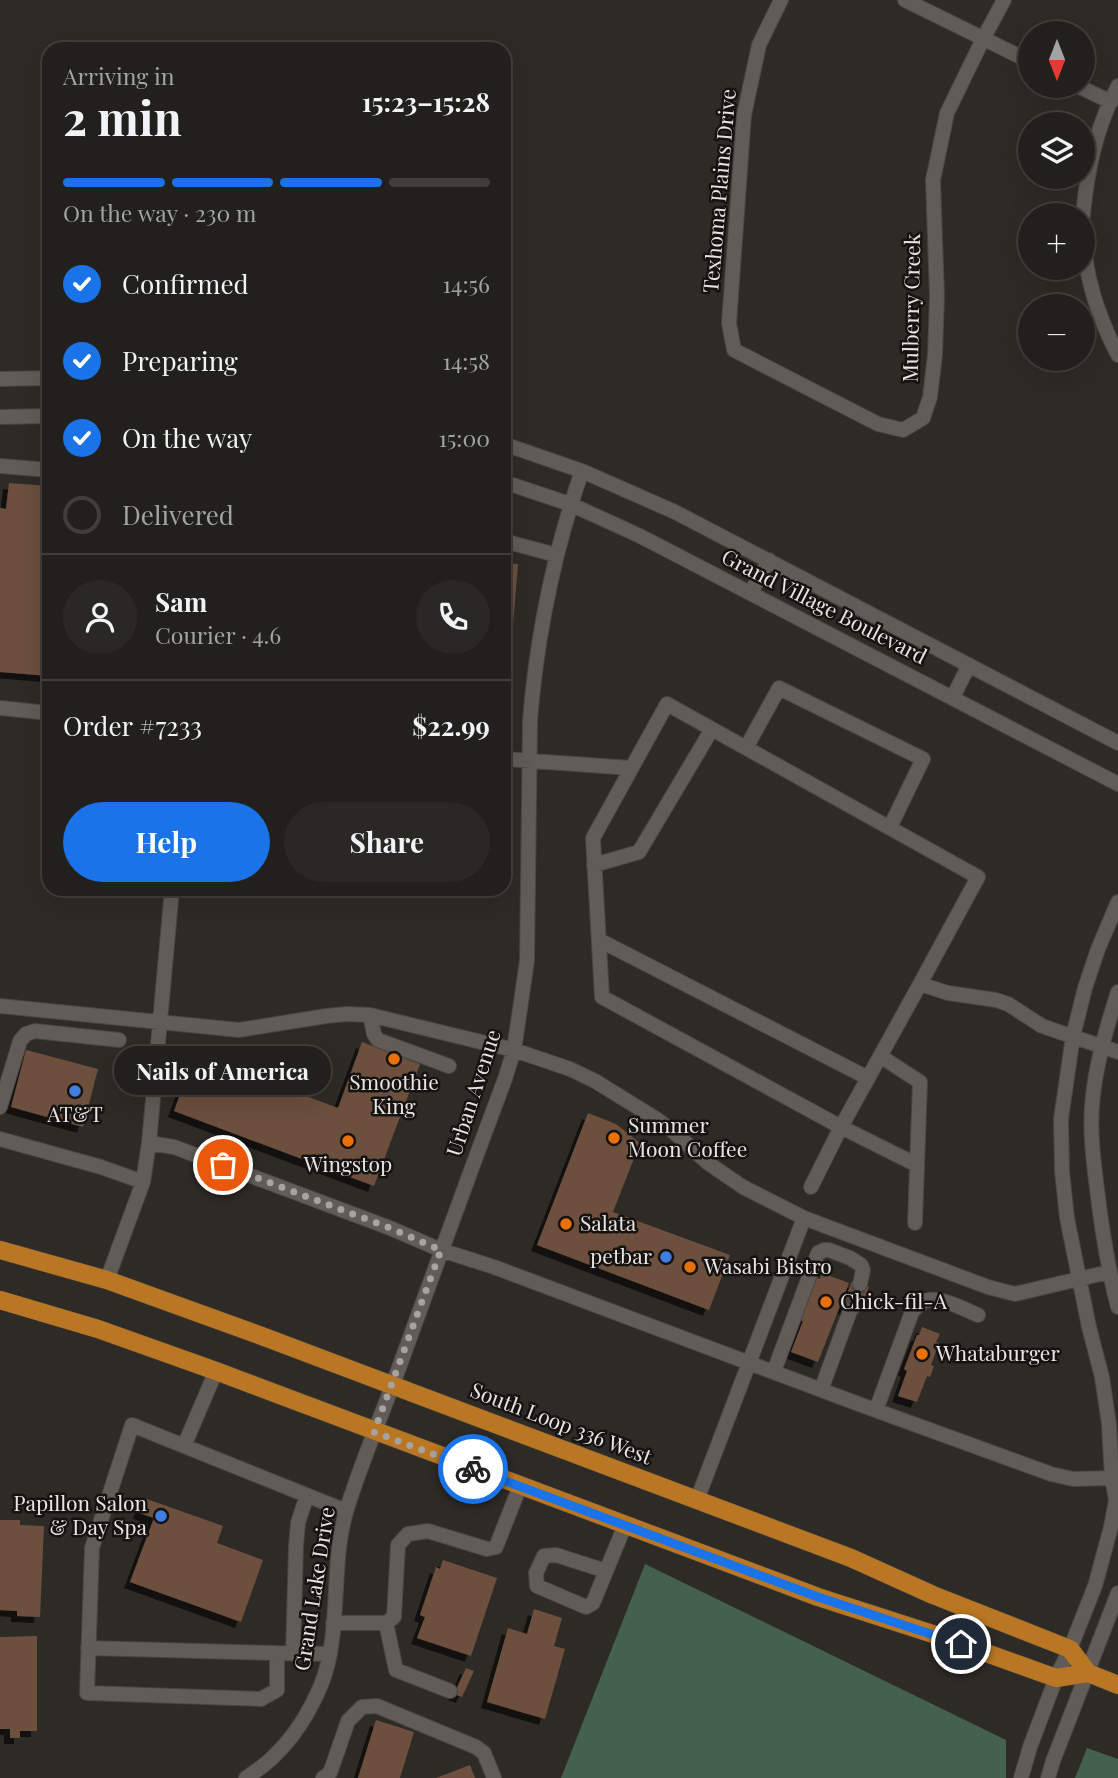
<!DOCTYPE html>
<html lang="en">
<head>
<meta charset="utf-8">
<style>
	body { margin:0; font-family:"Playfair Display",serif; background:#2a2825; color:#f1f3f6; height:100vh; display:flex; flex-direction:column; font-size:26px; white-space:nowrap }
	* { box-sizing:border-box; margin:0 }
	p { font-size:23px; color:#a2a3a3 }
	.icon { flex:none; width:38px; height:38px; fill:none; stroke:currentColor; stroke-width:2; stroke-linecap:round; stroke-linejoin:round }
	.map { position:relative; flex:1; overflow:hidden }
	.side { position:absolute; left:42px; top:42px; width:469px; height:854px; display:flex; flex-direction:column; background:#22201c; border-radius:21px; box-shadow:0 7px 28px #0002,0 0 0 2px #3f3e3b }
	.side>* { flex:none }
	.needle { width:46px; rotate:180deg }
	.fabs { position:absolute; left:1018px; top:21px; display:grid; gap:14px }
	.fabs a { display:grid; place-items:center; width:77px; height:77px; border-radius:50%; background:#22201c; box-shadow:0 7px 28px #0002,0 0 0 2px #3f3e3b; font-size:35px }
	.pin { position:absolute; display:grid; place-items:center; width:60px; height:60px; color:#fff; margin:-30px; border:4px solid #fff; border-radius:50%; box-shadow:0 2px 7px #0007 }
	.courier { position:absolute; display:grid; place-items:center; width:70px; height:70px; margin:-35px; border:5px solid #1a73e8; border-radius:50%; background:#fff; color:#222; box-shadow:0 2px 9px #0007 }
	.bubble { position:absolute; height:49px; border-radius:24px; background:#22201c; box-shadow:0 7px 28px #0002,0 0 0 2px #3f3e3b; font-size:23px; font-weight:700; line-height:49px; text-align:center }
	.overview em { font-style:normal; font-weight:700 }
	.overview div { display:flex; flex-direction:column-reverse }
	.overview { display:flex; align-items:center; justify-content:space-between; height:119px; padding:0 21px }
	h1 { font-size:46px; font-weight:700; line-height:52px }
	.bar { display:grid; grid-template-columns:repeat(4,1fr); gap:10px 7px; align-content:center; height:84px; padding:0 21px }
	.bar i { height:9px; border-radius:5px; background:#3f3e3b }
	.bar .on { background:#1a73e8 }
	.bar p { grid-column:span 4 }
	.line { display:flex; align-items:center; gap:18px; padding:0 21px; border-top:2px solid #3f3e3b }
	.line div { flex:1 }
	.round { display:grid; place-items:center; flex:none; width:74px; height:74px; border-radius:37px; background:#2a2825 }
	ol { padding:0 21px; list-style:none }
	li { display:flex; align-items:center; gap:21px; height:77px }
	li p { margin-inline-start:auto }
	li .icon { padding:7px; border-radius:50%; background:#1a73e8; color:#fff; stroke-width:4 }
	li:last-child { color:#a2a3a3 }
	li i { width:38px; height:38px; border:4px solid #3f3e3b; border-radius:50% }
	.primary-button { display:flex; gap:14px; margin-top:auto; padding:14px 21px }
	.primary-button a { flex:1; height:80px; border-radius:42px; background:#1a73e8; color:#fff; font-size:28px; font-weight:700; line-height:80px; text-align:center }
	.primary-button a+a { background:#2a2825; color:#f1f3f6 }
	.map>svg:first-child { display:block }
	.forest { fill:#43614d }
	.building { fill:#6c503e; filter:url(#shadow) }
	.lines { fill:none; stroke-linecap:round; stroke-linejoin:round }
	.minor-tunnel { stroke:#4a4642; stroke-width:14; stroke-dasharray:14 7; stroke-linecap:butt }
	.minor-casing { stroke:#494541; stroke-width:16 }
	.major-casing { stroke:#494541; stroke-width:19 }
	.minor { stroke:#615c57; stroke-width:14 }
	.major { stroke:#ba7723; stroke-width:18 }
	.done { stroke:#a6a3a0; stroke-width:7; stroke-dasharray:0 12.6 }
	.route { stroke:#1a73e8; stroke-width:9 }
	.food-dot { fill:#e8710a; stroke:#151311; stroke-width:2.5 }
	.shop-dot { fill:#3f7fe0; stroke:#151311; stroke-width:2.5 }
	.labels { text-anchor:middle; stroke-width:5; stroke-linejoin:round; paint-order:stroke }
	.street-label { font-size:21px; fill:#e7e4e1; stroke:#151311 }
	.poi-label { font-size:21px; fill:#e7e4e1; stroke:#151311; text-anchor:start }
</style>
</head>
<body>
<div class="map">
<svg width="1118" height="1778" viewBox="0 0 1118 1778">
	<defs>
		<filter id="shadow"><feDropShadow dx="-6" dy="6" stdDeviation="0" flood-color="#0009"/></filter>
	</defs>
	<rect width="100%" height="100%" fill="#2e2a26"/>
	<path class="forest" d="M 645,1564 L 1006,1740 L 1006,1778 L 561,1778 Z
		M 1087,1748 L 1118,1759 L 1118,1778 L 1075,1778 Z"/>
	<path class="building" d="M 9,483 L 49,486 L 49,676 L 0,672 L 0,508 L 6,509 Z
		M 504,563 L 518,564 L 506,709 L 504,709 Z
		M 362,1042 L 420,1064 L 374,1186 L 174,1111 L 195,1054 L 338,1108 Z
		M 26,1050 L 98,1069 L 83,1127 L 11,1107 Z
		M 588,1113 L 616,1124 L 640,1143 L 613,1212 L 730,1255 L 709,1310 L 537,1245 Z
		M 822,1273 L 849,1283 L 818,1362 L 791,1352 L 803,1321 L 796,1318 L 812,1276 L 820,1279 Z
		M 852,1281 L 869,1287 L 858,1314 L 842,1307 Z
		M 922,1327 L 940,1334 L 936,1342 L 939,1343 L 931,1365 L 934,1366 L 930,1377 L 927,1376 L 917,1402 L 898,1396 L 907,1371 L 904,1369 L 917,1335 L 919,1335 Z
		M 144,1498 L 223,1526 L 217,1543 L 263,1560 L 241,1622 L 130,1582 L 154,1518 L 139,1513 Z
		M 0,1520 L 20,1520 L 20,1525 L 44,1526 L 40,1617 L 17,1616 L 17,1611 L 0,1610 Z
		M 443,1560 L 497,1578 L 471,1656 L 417,1638 L 425,1617 L 420,1615 L 436,1567 L 440,1569 Z
		M 534,1609 L 562,1618 L 554,1646 L 565,1649 L 545,1719 L 487,1702 L 508,1628 L 527,1634 Z
		M 37,1636 L 37,1731 L 20,1731 L 20,1738 L 10,1738 L 10,1729 L 0,1729 L 0,1637 Z
		M 466,1668 L 474,1671 L 462,1697 L 454,1694 Z
		M 376,1720 L 414,1732 L 400,1778 L 358,1778 Z
		M 470,1765 L 475,1778 L 436,1778 Z"/>
	<g class="lines">
		<path class="minor-tunnel" d="M 850,1311 L 860,1284"/>
		<g class="minor-casing">
			<path id="minor" d="M 781,0 L 759,45 L 744,115 L 729,323 L 734,350 L 878,424 L 903,430 L 923,418 L 930,397 L 935,355 L 937,296 L 933,180 L 947,113 L 983,39 L 1004,0
				M 905,0 L 1031,62
				M 1078,86 L 1111,102
				M 1083,215 C 1087,171 1096,126 1118,86
				M 1083,234 C 1085,278 1098,317 1118,355
				M 0,379 L 49,378
				M 0,417 L 49,416
				M 504,444 L 582,471 L 675,512 L 1118,743
				M 0,466 L 49,470
				M 504,482 L 570,504 L 640,536 L 1118,784
				M 504,541 L 556,555
				M 751,592 L 769,560
				M 953,697 L 969,665
				M 0,708 L 49,713
				M 746,748 L 779,688 L 923,759 L 890,827
				M 504,759 L 631,768
				M 594,865 L 639,852 L 712,729
				M 599,940 L 868,1078
				M 920,984 L 841,1127 L 602,997 L 593,838 L 667,704 L 978,877 L 920,984 L 948,993 L 996,1000 L 1008,1004 L 1042,1026 L 1118,1052
				M 1118,992 C 1106,1029 1095,1067 1092,1106 C 1090,1131 1093,1156 1096,1181 C 1101,1224 1107,1266 1118,1307
				M 0,1006 L 239,1030 L 326,1016 L 347,1014 L 370,1015 L 514,1050 L 570,1069 L 595,1081 L 658,1120 L 675,1133 L 708,1163 L 743,1187 L 804,1218
				M 370,1015 L 374,1034 L 378,1040 L 449,1066
				M 880,1056 L 920,1082 L 915,1223
				M 0,1107 L 20,1041 L 26,1034 L 35,1031 L 119,1040
				M 0,1139 L 101,1167 L 143,1182
				M 149,1143 L 174,1147 L 390,1228 L 441,1250 L 494,1267 L 864,1406 L 1051,1474 L 1073,1479 L 1112,1478
				M 811,1187 L 841,1127 L 917,1165
				M 107,1280 L 143,1182 L 149,1143 L 172,889
				M 774,1371 L 818,1253 L 824,1250 L 829,1250 L 850,1258 L 861,1265 L 863,1270 L 860,1284
				M 821,1390 L 850,1311
				M 876,1410 L 912,1312 C 912,1311 920,1304 921,1303 C 936,1293 963,1309 978,1315
				M 184,1446 L 216,1371
				M 697,1500 L 804,1218 L 988,1287 L 1015,1294 L 1109,1272
				M 606,1571 L 556,1555 L 544,1556 L 536,1573 L 537,1586 L 586,1607 L 593,1603 L 625,1525
				M 333,1623 L 386,1623 L 394,1617 L 398,1545 L 408,1534 L 428,1531 L 487,1549 L 496,1547 L 520,1486
				M 386,1623 L 396,1670 L 450,1691
				M 88,1648 L 277,1653
				M 293,1654 L 296,1546 L 298,1523 L 307,1495
				M 329,1654 L 277,1653 L 277,1690 L 261,1699 L 87,1693 L 92,1548 L 132,1425 L 346,1511
				M 246,1778 C 256,1771 267,1764 275,1755 C 296,1735 310,1711 321,1685 C 342,1634 330,1567 346,1512 C 360,1465 380,1420 397,1373 C 433,1275 468,1177 505,1079 L 514,1050 L 527,961 L 530,720 C 537,635 554,552 582,471
				M 323,1778 L 330,1773 L 348,1721 L 362,1707 L 377,1706 L 476,1747 L 484,1753 L 494,1778
				M 1021,1778 L 1030,1747 L 1056,1678 L 1070,1649 L 1095,1586 L 1111,1527 L 1116,1500 L 1112,1478 L 1109,1424 L 1102,1377 L 1089,1327 L 1067,1218 L 1062,1171 L 1061,1119 L 1073,1036 L 1085,988 L 1098,949 L 1118,902
				M 1048,1778 L 1053,1761 L 1118,1593"/>
		</g>
		<g class="major-casing">
			<path id="major" d="M 0,1250 L 107,1280 L 259,1335 L 851,1558 L 933,1595 L 1070,1649 L 1088,1673
				M 0,1300 L 98,1329 L 216,1371 L 818,1597 L 936,1635 L 1056,1678 L 1088,1673 L 1118,1685"/>
		</g>
		<use href="#minor" class="minor"/>
		<use href="#major" class="major"/>
	</g>
	<g class="lines">
		<path class="done" d="M 223,1165 L 390,1228 L 441,1250 L 374,1432 L 473,1469"/>
		<path class="route" d="M 473,1469 L 818,1597 L 961,1644"/>
	</g>
	<g class="food-dot">
		<circle cx="394" cy="1059" r="7"/>
		<circle cx="614" cy="1138" r="7"/>
		<circle cx="348" cy="1141" r="7"/>
		<circle cx="566" cy="1224" r="7"/>
		<circle cx="690" cy="1267" r="7"/>
		<circle cx="826" cy="1302" r="7"/>
		<circle cx="922" cy="1354" r="7"/>
	</g>
	<g class="shop-dot">
		<circle cx="75" cy="1091" r="7"/>
		<circle cx="666" cy="1257" r="7"/>
		<circle cx="161" cy="1516" r="7"/>
	</g>
	<g class="labels">
		<g class="street-label">
			<text transform="translate(720 191) rotate(-85)" y="7">Texhoma Plains Drive</text>
			<text transform="translate(912 308) rotate(-89)" y="7">Mulberry Creek</text>
			<text transform="translate(824 607) rotate(27)" y="7">Grand Village Boulevard</text>
			<text transform="translate(474 1093) rotate(-72)" y="7">Urban Avenue</text>
			<text transform="translate(561 1424) rotate(21)" y="7">South Loop 336 West</text>
			<text transform="translate(315 1589) rotate(-81)" y="7">Grand Lake Drive</text>
		</g>
		<g class="poi-label">
			<text x="394" y="1090" text-anchor="middle">Smoothie<tspan x="394" dy="24">King</tspan></text>
			<text x="75" y="1122" text-anchor="middle">AT&amp;T</text>
			<text x="628" y="1133">Summer<tspan x="628" dy="24">Moon Coffee</tspan></text>
			<text x="348" y="1172" text-anchor="middle">Wingstop</text>
			<text x="580" y="1231">Salata</text>
			<text x="652" y="1264" text-anchor="end">petbar</text>
			<text x="704" y="1274">Wasabi Bistro</text>
			<text x="840" y="1309">Chick-fil-A</text>
			<text x="936" y="1361">Whataburger</text>
			<text x="147" y="1511" text-anchor="end">Papillon Salon<tspan x="147" dy="24">&amp; Day Spa</tspan></text>
		</g>
	</g>
</svg>
<div class="fabs">
<a><svg class="needle" viewBox="-14 -14 28 28"><path d="M0-13l5 13h-10z" fill="#e53935"/><path d="M0 13l5-13h-10z" fill="#a2a3a3"/></svg></a>
<a><svg class="icon" aria-label="layers" viewBox="0 0 24 24"><path d="M12 4l9 5-9 5-9-5zM3 14l9 5 9-5"/></svg></a>
<a>+</a>
<a>−</a>
</div>
<div class="pin" style="left:223px;top:1165px;background:#ea580c"><svg class="icon" aria-label="bag" viewBox="0 0 24 24"><path d="M5 8h14l-1 12H6zM9 8a3 3 0 0 1 6 0"/></svg></div>
<div class="pin" style="left:961px;top:1644px;background:#1f2937"><svg class="icon" aria-label="home" viewBox="0 0 24 24"><path d="M3 11l9-7 9 7M6 9v11h12V9"/></svg></div>
<div class="courier" style="left:473px;top:1469px"><svg class="icon" aria-label="bike" viewBox="0 0 24 24"><circle cx="6" cy="16" r="4"/><circle cx="18" cy="16" r="4"/><path d="M6 16l4-8h5l3 8M10 8l3 8H6M13 5h3"/></svg></div>
<div class="bubble" style="left:114px;top:1046px;width:217px">Nails of America</div>
<section class="side">
<div class="overview"><div><h1>2 min</h1><p>Arriving in</p></div><em>15:23–15:28</em></div>
<div class="bar"><i class="on"></i><i class="on"></i><i class="on"></i><i></i><p>On the way · 230 m</p></div>
<ol>
<li><svg class="icon" aria-label="check" viewBox="0 0 24 24"><path d="M5 12l5 5 9-10"/></svg>Confirmed<p>14:56</p></li>
<li><svg class="icon" aria-label="check" viewBox="0 0 24 24"><path d="M5 12l5 5 9-10"/></svg>Preparing<p>14:58</p></li>
<li><svg class="icon" aria-label="check" viewBox="0 0 24 24"><path d="M5 12l5 5 9-10"/></svg>On the way<p>15:00</p></li>
<li><i></i>Delivered</li>
</ol>
<div class="line" style="height:126px"><a class="round"><svg class="icon" aria-label="person" viewBox="0 0 24 24"><circle cx="12" cy="8" r="4"/><path d="M4 21q1-7 8-7t8 7"/></svg></a><div><b>Sam</b><p>Courier · 4.6</p></div><a class="round"><svg class="icon" aria-label="phone" viewBox="0 0 24 24"><path d="M5 4h4l2 5-3 2q2 4 5 5l2-3 5 2v4C11 20 4 13 5 4z"/></svg></a></div>
<div class="line" style="height:91px"><div>Order #7233</div><b>$22.99</b></div>
<div class="primary-button"><a>Help</a><a>Share</a></div>
</section>
</div>
</body>
</html>
